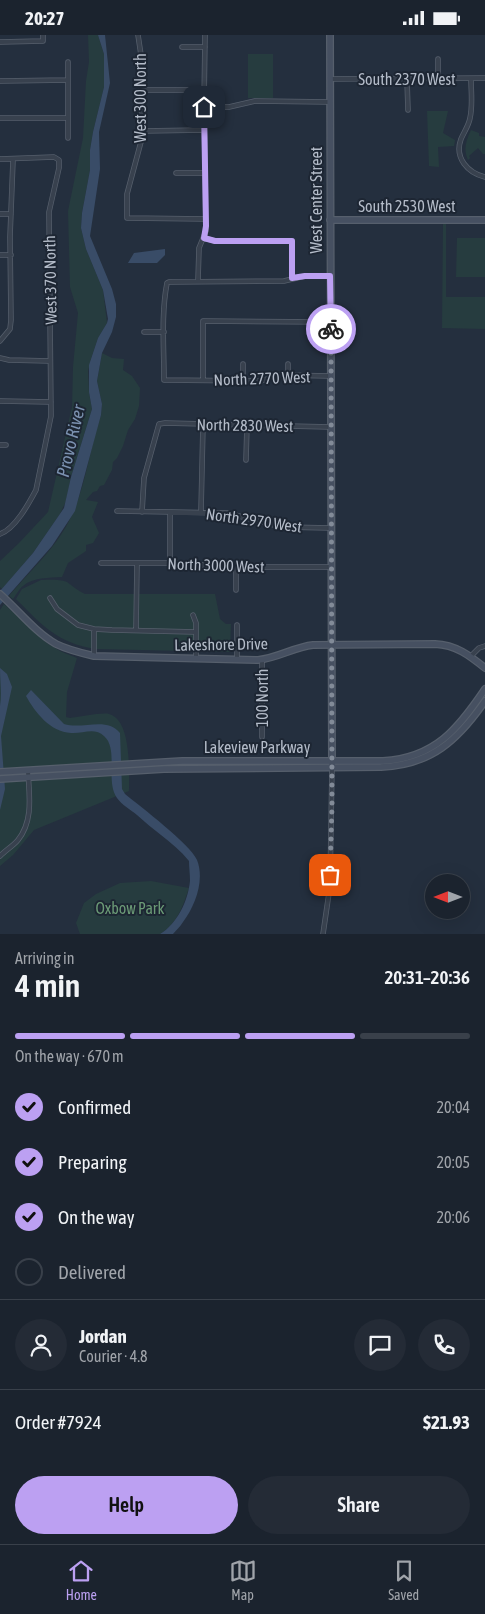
<!DOCTYPE html>
<html lang="en">
<head>
<meta charset="utf-8">
<style>
	body { margin:0; font-family:"Asap Condensed",sans-serif; background:#242b36; color:#f1f3f6; height:100vh; display:flex; flex-direction:column; font-size:19px; white-space:nowrap }
	* { box-sizing:border-box; margin:0 }
	p { font-size:16px; color:#a0a4aa }
	.icon { flex:none; width:28px; height:28px; fill:none; stroke:currentColor; stroke-width:2; stroke-linecap:round; stroke-linejoin:round }
	.map { position:relative; height:899px; overflow:hidden }
	.sheet { display:flex; flex-direction:column; background:#1b232e; flex:1 }
	.sheet>* { flex:none }
	.needle { width:32px; rotate:270deg }
	.fabs { position:absolute; left:425px; top:839px; display:grid; gap:10px }
	.fabs a { display:grid; place-items:center; width:45px; height:45px; border-radius:50%; background:#1b232e; box-shadow:0 5px 20px #0002,0 0 0 1px #39404a; font-size:25px }
	.pin { position:absolute; display:grid; place-items:center; width:42px; height:42px; color:#fff; margin:-21px; border-radius:10px; box-shadow:0 2px 8px #0006 }
	.courier { position:absolute; display:grid; place-items:center; width:50px; height:50px; margin:-25px; border:4px solid #bca0f2; border-radius:50%; background:#fff; color:#222; box-shadow:0 1px 6px #0007 }
	.overview em { font-style:normal; font-weight:600 }
	.overview div { display:flex; flex-direction:column-reverse }
	.overview { display:flex; align-items:center; justify-content:space-between; height:85px; padding:0 15px }
	h1 { font-size:32px; font-weight:600; line-height:38px }
	.bar { display:grid; grid-template-columns:repeat(4,1fr); gap:8px 5px; align-content:center; height:60px; padding:0 15px }
	.bar i { height:6px; border-radius:4px; background:#39404a }
	.bar .on { background:#bca0f2 }
	.bar p { grid-column:span 4 }
	.line { display:flex; align-items:center; gap:12px; padding:0 15px; border-top:1px solid #39404a }
	.line div { flex:1 }
	.round { display:grid; place-items:center; flex:none; width:52px; height:52px; border-radius:26px; background:#242b36 }
	ol { padding:0 15px; list-style:none }
	li { display:flex; align-items:center; gap:15px; height:55px }
	li p { margin-inline-start:auto }
	li .icon { padding:5px; border-radius:50%; background:#bca0f2; color:#111; stroke-width:4 }
	li:last-child { color:#a0a4aa }
	li i { width:28px; height:28px; border:2px solid #39404a; border-radius:50% }
	.primary-button { display:flex; gap:10px; margin-top:auto; padding:10px 15px }
	.primary-button a { flex:1; height:58px; border-radius:30px; background:#bca0f2; color:#111; font-size:20px; font-weight:600; line-height:58px; text-align:center }
	.primary-button a+a { background:#242b36; color:#f1f3f6 }
	.status { display:flex; justify-content:space-between; align-items:center; height:35px; padding:0 25px; background:#1b232e; direction:ltr }
	.status svg { height:14px; fill:currentColor }
	.tabs { display:flex; justify-content:space-around; align-items:center; height:70px; border-top:1px solid #39404a; background:#1b232e; font-size:14px; color:#a0a4aa }
	.tabs a { display:grid; justify-items:center; gap:2px }
	.tabs .on { color:#bca0f2 }
	.map>svg:first-child { display:block }
	.green { fill:#263c3f }
	.water { fill:#394c67 }
	.lines { fill:none; stroke-linecap:round; stroke-linejoin:round }
	.street-casing { stroke:#565f6c; stroke-width:5.5 }
	.secondary-casing { stroke:#565f6c; stroke-width:8 }
	.street { stroke:#38414e; stroke-width:4 }
	.secondary { stroke:#465061; stroke-width:5.5 }
	.done { stroke:#828b98; stroke-width:5; stroke-dasharray:0 9 }
	.route { stroke:#bca0f2; stroke-width:6 }
	.labels { text-anchor:middle; stroke-width:4; stroke-linejoin:round; paint-order:stroke }
	.street-label { font-size:16px; fill:#b4bcc9; stroke:#1d2633 }
	.park-label { font-size:16px; fill:#6b9a76; stroke:#1d2633 }
	.water-label { font-size:18px; font-style:italic; fill:#7c92b1; stroke:#1d2633 }
</style>
</head>
<body>
<div class="status"><b>20:27</b><svg viewBox="0 0 49 12"><path d="M0 12V9h3v3zM5 12V6h3v6zM10 12V3h3v9zM15 12V0h3v12zM26 1h20v11H26zM47 4h2v5h-2z"/></svg></div>
<div class="map">
<svg width="485" height="899" viewBox="0 0 485 899">
	<rect width="100%" height="100%" fill="#242f3e"/>
	<path class="green" d="M 88,0 L 98,0 L 104,19 L 104,52 L 93,97 L 90,115 L 90,135 L 82,178 L 81,193 L 86,214 L 103,255 L 107,288 L 98,303 L 91,324 L 88,336 L 89,357 L 92,374 L 71,442 L 66,466 L 60,479 L 33,518 L 2,554 L 0,552 L 0,526 L 19,508 L 48,477 L 72,372 L 73,332 L 78,278 L 70,252 L 68,176 L 83,103 L 86,46 L 89,27 Z
		M 248,19 L 273,19 L 273,63 L 248,63 Z
		M 427,76 L 448,76 L 443,98 L 455,105 L 454,111 L 438,112 L 439,132 L 429,131 Z
		M 471,95 L 479,98 L 479,101 L 485,102 L 485,119 L 483,119 L 478,113 L 469,121 L 470,123 L 468,125 C 463,114 466,106 471,95 Z
		M 443,189 L 446,189 L 446,262 L 485,262 L 485,294 L 442,293 Z
		M 457,203 L 485,203 L 485,242 L 456,242 Z
		M 102,318 L 112,323 L 124,324 L 123,335 L 132,341 L 140,353 L 139,371 L 135,384 L 128,395 L 123,411 L 117,423 L 113,427 L 112,435 L 104,450 L 100,451 L 97,456 L 93,457 L 86,465 L 98,467 L 92,482 L 99,498 L 93,508 L 86,510 L 86,516 L 68,528 L 62,542 C 49,543 33,542 23,551 C 19,554 16,560 13,564 L 9,561 C 29,537 55,514 69,486 C 86,453 89,415 101,380 L 102,369 L 97,346 Z
		M 41,545 C 49,545 59,544 67,547 C 73,551 78,556 85,559 L 215,559 L 220,584 L 226,589 L 231,589 L 230,617 L 96,614 C 57,608 42,590 16,564 L 22,554 Z
		M 4,569 L 48,609 L 62,617 L 77,623 L 67,657 L 66,682 L 70,683 C 78,682 103,677 109,679 C 132,685 129,738 129,756 L 34,795 L 13,820 L 0,831 L 0,575 Z
		M 151,846 L 189,853 C 183,871 177,889 160,899 L 80,899 L 76,888 L 84,868 L 96,859 L 120,848 Z"/>
	<path class="water" d="M 98,0 L 105,0 L 110,48 L 99,97 L 100,134 L 90,201 L 112,254 L 116,269 L 116,282 L 112,297 L 102,318 L 97,346 L 102,369 L 101,380 L 75,476 L 52,511 L 0,570 L 0,556 L 33,518 L 64,473 L 71,442 L 92,374 L 89,357 L 89,330 L 98,303 L 107,288 L 108,284 L 103,255 L 86,214 L 81,193 L 82,178 L 90,135 L 90,115 L 93,97 L 104,52 L 104,19 Z
		M 165,214 L 165,220 L 157,228 L 128,228 L 134,218 Z
		M 0,633 L 7,639 L 12,652 L 1,701 L 5,754 L 0,775 L 0,671 C 2,658 0,647 0,633 Z
		M 31,655 L 64,689 C 82,695 107,681 120,698 L 122,754 L 125,759 C 141,772 190,809 197,825 C 205,845 195,871 183,887 C 180,892 176,895 173,899 L 160,899 C 177,889 188,866 190,846 C 190,839 189,832 189,826 C 181,816 171,808 161,800 C 153,794 145,787 137,780 C 131,775 122,770 117,763 C 105,746 119,714 104,701 C 95,692 82,699 71,698 C 50,697 35,677 26,661 Z"/>
	<g class="lines">
		<g class="street-casing">
			<path id="street" d="M 138,0 L 141,20 L 142,103 L 127,159 L 127,183 L 206,184
				M 0,7 L 43,6 L 43,0
				M 182,12 L 205,12
				M 438,24 L 438,44
				M 330,44 L 485,43
				M 471,44 C 471,56 473,70 470,83 C 469,90 464,97 461,104 C 454,123 468,138 485,142
				M 407,45 L 408,75
				M 0,46 L 68,45
				M 142,55 L 205,55
				M 204,72 L 229,72 L 255,66 L 330,67
				M 0,83 L 68,83
				M 142,96 L 204,95
				M 68,103 L 68,27
				M 0,124 L 54,122 L 59,125 L 59,133 L 49,177 L 51,381 L 36,455 C 29,468 15,494 0,499
				M 176,138 L 205,138
				M 0,179 L 11,179
				M 204,203 L 215,206 L 292,206 L 292,243
				M 0,220 L 11,220
				M 330,241 L 305,241 L 284,246 L 169,247 L 167,248 C 161,279 164,313 164,345 L 261,346 L 279,340 L 331,341
				M 198,246 L 199,213 L 206,196 L 204,72 L 205,0
				M 144,297 L 164,297
				M 0,306 L 10,294 L 11,285 L 10,202 L 13,125
				M 0,323 L 9,325 L 50,326
				M 243,329 L 243,346
				M 288,329 L 288,340
				M 203,345 L 203,286 L 331,287
				M 0,366 L 51,367
				M 0,410 L 6,410
				M 246,425 L 247,390
				M 117,476 L 227,478 L 282,492 L 331,493
				M 142,477 L 144,443 L 159,389 L 165,388 L 331,392
				M 201,477 L 203,389
				M 101,528 L 175,528 L 231,532 L 331,532
				M 170,528 L 170,477
				M 236,532 L 236,555
				M 50,563 L 57,574 L 78,590 L 94,594 L 112,595 L 196,597
				M 193,580 L 196,588 L 196,624
				M 136,595 L 137,528
				M 94,621 L 94,594
				M 471,621 L 479,613 L 485,611
				M 237,625 L 237,590
				M 262,702 L 262,625
				M 0,821 C 6,815 13,811 18,805 C 34,785 29,759 28,736
				M 323,899 L 330,851 L 332,732"/>
		</g>
		<g class="secondary-casing">
			<path id="secondary" d="M 330,0 L 332,732
				M 330,185 L 485,185
				M 0,559 C 18,575 35,597 56,609 C 68,615 81,618 94,621 L 258,625 C 278,623 294,612 313,610 L 435,609 C 456,610 469,620 485,633
				M 0,737 L 182,726 L 383,726 C 435,723 458,694 485,654
				M 0,744 L 164,734 L 381,732 C 431,730 458,705 485,666"/>
		</g>
		<use href="#street" class="street"/>
		<use href="#secondary" class="secondary"/>
	</g>
	<g class="lines">
		<path class="done" d="M 330,840 L 332,770 L 331,294"/>
		<path class="route" d="M 204,72 L 206,191 L 204,203 L 215,206 L 292,206 L 292,243 L 305,241 L 330,241 L 331,294"/>
	</g>
	<g class="labels">
		<g class="street-label">
			<text x="407" y="50">South 2370 West</text>
			<text transform="translate(140 63) rotate(-90)" y="6">West 300 North</text>
			<text transform="translate(316 165) rotate(-90)" y="6">West Center Street</text>
			<text x="407" y="177">South 2530 West</text>
			<text transform="translate(50 245) rotate(-91)" y="6">West 370 North</text>
			<text transform="translate(262 343) rotate(-2)" y="6">North 2770 West</text>
			<text transform="translate(245 390) rotate(1)" y="6">North 2830 West</text>
			<text transform="translate(254 485) rotate(8)" y="6">North 2970 West</text>
			<text transform="translate(216 530) rotate(2)" y="6">North 3000 West</text>
			<text transform="translate(221 609) rotate(-1)" y="6">Lakeshore Drive</text>
			<text transform="translate(262 663) rotate(-90)" y="6">100 North</text>
			<text x="257" y="718">Lakeview Parkway</text>
		</g>
		<g class="park-label">
			<text x="130" y="879">Oxbow Park</text>
		</g>
		<g class="water-label">
			<text transform="translate(71 406) rotate(-77)" y="6">Provo River</text>
		</g>
	</g>
</svg>
<div class="fabs">
<a><svg class="needle" viewBox="-14 -14 28 28"><path d="M0-13l5 13h-10z" fill="#e53935"/><path d="M0 13l5-13h-10z" fill="#a0a4aa"/></svg></a>
</div>
<div class="pin" style="left:330px;top:840px;background:#ea580c"><svg class="icon" aria-label="bag" viewBox="0 0 24 24"><path d="M5 8h14l-1 12H6zM9 8a3 3 0 0 1 6 0"/></svg></div>
<div class="pin" style="left:204px;top:72px;background:#1f2937"><svg class="icon" aria-label="home" viewBox="0 0 24 24"><path d="M3 11l9-7 9 7M6 9v11h12V9"/></svg></div>
<div class="courier" style="left:331px;top:294px"><svg class="icon" aria-label="bike" viewBox="0 0 24 24"><circle cx="6" cy="16" r="4"/><circle cx="18" cy="16" r="4"/><path d="M6 16l4-8h5l3 8M10 8l3 8H6M13 5h3"/></svg></div>
</div>
<section class="sheet">
<div class="overview"><div><h1>4 min</h1><p>Arriving in</p></div><em>20:31–20:36</em></div>
<div class="bar"><i class="on"></i><i class="on"></i><i class="on"></i><i></i><p>On the way · 670 m</p></div>
<ol>
<li><svg class="icon" aria-label="check" viewBox="0 0 24 24"><path d="M5 12l5 5 9-10"/></svg>Confirmed<p>20:04</p></li>
<li><svg class="icon" aria-label="check" viewBox="0 0 24 24"><path d="M5 12l5 5 9-10"/></svg>Preparing<p>20:05</p></li>
<li><svg class="icon" aria-label="check" viewBox="0 0 24 24"><path d="M5 12l5 5 9-10"/></svg>On the way<p>20:06</p></li>
<li><i></i>Delivered</li>
</ol>
<div class="line" style="height:90px"><a class="round"><svg class="icon" aria-label="person" viewBox="0 0 24 24"><circle cx="12" cy="8" r="4"/><path d="M4 21q1-7 8-7t8 7"/></svg></a><div><b>Jordan</b><p>Courier · 4.8</p></div><a class="round"><svg class="icon" aria-label="chat" viewBox="0 0 24 24"><path d="M4 5h16v11H9l-5 4z"/></svg></a><a class="round"><svg class="icon" aria-label="phone" viewBox="0 0 24 24"><path d="M5 4h4l2 5-3 2q2 4 5 5l2-3 5 2v4C11 20 4 13 5 4z"/></svg></a></div>
<div class="line" style="height:65px"><div>Order #7924</div><b>$21.93</b></div>
<div class="primary-button"><a>Help</a><a>Share</a></div>
</section>
<nav class="tabs">
<a class="on"><svg class="icon" aria-label="home" viewBox="0 0 24 24"><path d="M3 11l9-7 9 7M6 9v11h12V9"/></svg>Home</a>
<a><svg class="icon" aria-label="map" viewBox="0 0 24 24"><path d="M3 6l6-2 6 2 6-2v14l-6 2-6-2-6 2zM9 4v14M15 6v14"/></svg>Map</a>
<a><svg class="icon" aria-label="saved" viewBox="0 0 24 24"><path d="M7 4h10v16l-5-4-5 4z"/></svg>Saved</a>
</nav>
</body>
</html>
